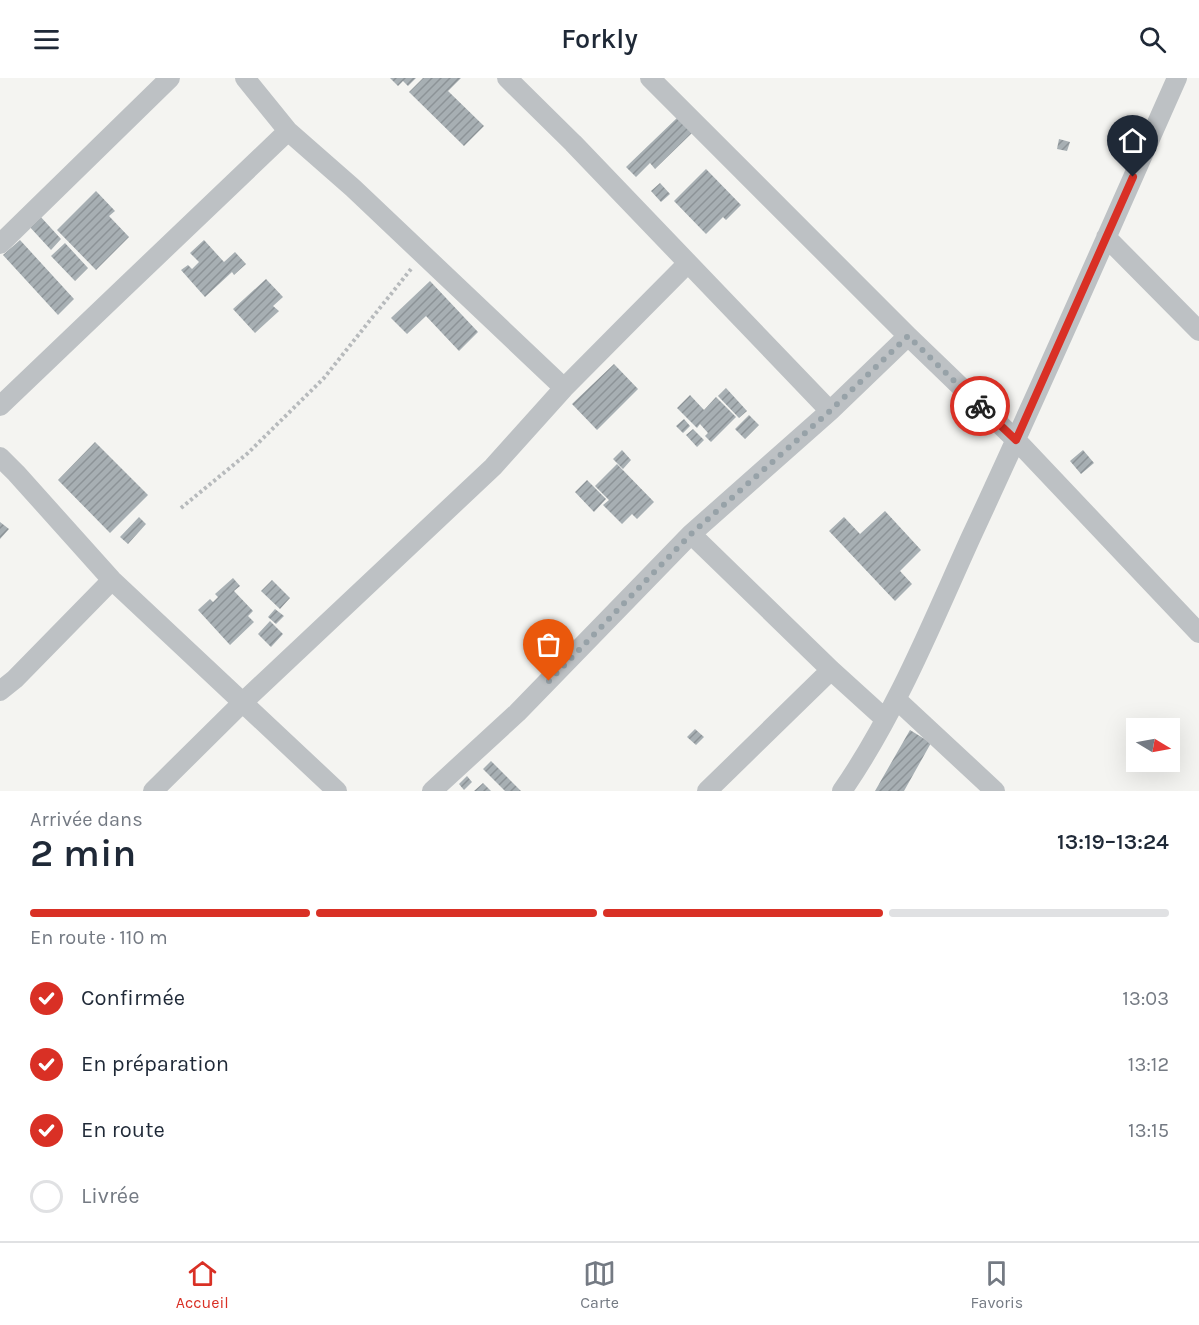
<!DOCTYPE html>
<html lang="fr">
<head>
<meta charset="utf-8">
<style>
	body { margin:0; font-family:Karla,sans-serif; background:#f2f2f3; color:#1f2937; height:100vh; display:flex; flex-direction:column; font-size:22px; white-space:nowrap }
	* { box-sizing:border-box; margin:0 }
	p { font-size:20px; color:#747a83 }
	.icon { flex:none; width:33px; height:33px; fill:none; stroke:currentColor; stroke-width:2; stroke-linecap:round; stroke-linejoin:round }
	.map { position:relative; height:713px; overflow:hidden }
	.panel { display:flex; flex-direction:column; background:#fff; flex:1 }
	.panel>* { flex:none }
	.needle { width:39px; rotate:100deg }
	.tools { position:absolute; left:1126px; top:640px; display:grid; gap:12px }
	.tools a { display:grid; place-items:center; width:54px; height:54px; border-radius:0px; background:#fff; box-shadow:0 6px 24px #0002; font-size:30px }
	.pin { position:absolute; display:grid; place-items:center; width:51px; height:51px; color:#fff; margin:-62px -26px; border-radius:50% 50% 50% 0; rotate:-45deg; box-shadow:0 0 6px #0007 }
	.pin .icon { rotate:45deg }
	.courier { position:absolute; display:grid; place-items:center; width:60px; height:60px; margin:-30px; border:4px solid #d93025; border-radius:50%; background:#fff; color:#222; box-shadow:0 2px 8px #0007 }
	.summary em { font-style:normal; font-weight:600 }
	.summary div { display:flex; flex-direction:column-reverse }
	.summary { display:flex; align-items:center; justify-content:space-between; height:102px; padding:0 30px }
	h1 { font-size:39px; font-weight:600; line-height:45px }
	.bar { display:grid; grid-template-columns:repeat(4,1fr); gap:9px 6px; align-content:center; height:72px; padding:0 30px }
	.bar i { height:8px; border-radius:4px; background:#e0e1e3 }
	.bar .current { background:#d93025 }
	.bar p { grid-column:span 4 }
	ol { padding:0 30px; list-style:none }
	li { display:flex; align-items:center; gap:18px; height:66px }
	li p { margin-inline-start:auto }
	li .icon { padding:6px; border-radius:50%; background:#d93025; color:#fff; stroke-width:4 }
	li:last-child { color:#747a83 }
	li i { width:33px; height:33px; border:3px solid #e0e1e3; border-radius:50% }
	header { display:flex; justify-content:space-between; align-items:center; height:78px; padding:0 30px; background:#fff; font-size:27px; font-weight:600 }
	.dock { display:flex; justify-content:space-around; align-items:center; height:84px; border-top:2px solid #e0e1e3; background:#fff; font-size:16px; color:#747a83 }
	.dock a { display:grid; justify-items:center; gap:3px }
	.dock .current { color:#d93025 }
	.map>svg:first-child { display:block }
	.building { fill:url(#building-hatch) }
	.lines { fill:none; stroke-linecap:round; stroke-linejoin:round }
	.path { stroke:#b7babc; stroke-width:4; stroke-dasharray:3 3; stroke-linecap:butt }
	.minor { stroke:#bdc1c4; stroke-width:20 }
	.done { stroke:#97a2a8; stroke-width:6; stroke-dasharray:0 10.8 }
	.route { stroke:#d93025; stroke-width:8 }
</style>
</head>
<body>
<header><svg class="icon" aria-label="menu" viewBox="0 0 24 24"><path d="M4 6h16M4 12h16M4 18h16"/></svg>Forkly<svg class="icon" aria-label="search" viewBox="0 0 24 24"><circle cx="10" cy="10" r="6"/><path d="M15 15l6 6"/></svg></header>
<div class="map">
<svg width="1199" height="713" viewBox="0 0 1199 713">
	<defs>
		<pattern id="building-hatch" width="6" height="6" patternUnits="userSpaceOnUse" patternTransform="scale(1.5)"><rect width="6" height="6" fill="#a7afb3"/><path d="M-1 1l2-2M0 6l6-6M5 7l2-2" fill="none" stroke="#8c9397"/></pattern>
	</defs>
	<rect width="100%" height="100%" fill="#f4f4f1"/>
	<path class="building" d="M 390,0 L 416,0 L 408,8 L 403,3 L 398,8 Z
		M 423,0 L 461,0 L 448,13 L 484,48 L 464,68 L 409,14 Z
		M 678,39 L 693,54 L 655,91 L 650,85 L 636,99 L 626,89 Z
		M 1059,61 L 1070,64 L 1067,73 L 1057,71 Z
		M 706,91 L 741,127 L 726,142 L 723,139 L 706,156 L 674,123 Z
		M 660,105 L 670,116 L 661,124 L 651,113 Z
		M 96,113 L 115,133 L 109,138 L 129,159 L 96,192 L 57,152 Z
		M 39,137 L 61,161 L 51,172 L 28,147 Z
		M 20,162 L 74,221 L 58,237 L 3,177 Z
		M 204,162 L 224,184 L 235,174 L 246,186 L 234,197 L 232,194 L 205,219 L 181,192 L 188,187 L 192,191 L 199,184 L 190,175 Z
		M 65,165 L 88,190 L 75,203 L 51,178 Z
		M 266,201 L 283,219 L 273,228 L 279,233 L 255,255 L 233,231 Z
		M 430,203 L 478,254 L 459,273 L 426,238 L 407,256 L 391,240 Z
		M 614,286 L 638,311 L 597,352 L 572,326 Z
		M 726,310 L 747,333 L 739,340 L 718,318 Z
		M 690,317 L 704,332 L 716,319 L 736,339 L 711,364 L 705,358 L 708,355 L 700,346 L 697,350 L 677,330 Z
		M 749,337 L 759,347 L 745,361 L 735,351 Z
		M 684,341 L 690,348 L 683,355 L 676,348 Z
		M 693,351 L 704,362 L 697,369 L 686,357 Z
		M 95,364 L 148,417 L 110,455 L 58,402 Z
		M 622,372 L 631,382 L 623,391 L 613,381 Z
		M 1083,372 L 1094,385 L 1081,396 L 1070,383 Z
		M 617,386 L 654,424 L 637,441 L 632,436 L 622,446 L 603,427 L 609,422 L 595,408 Z
		M 587,402 L 606,421 L 594,434 L 575,414 Z
		M 885,433 L 921,472 L 900,493 L 912,506 L 895,523 L 829,453 L 844,439 L 860,456 Z
		M 139,439 L 146,446 L 128,466 L 120,459 Z
		M 0,444 L 9,451 L 0,461 Z
		M 233,500 L 240,508 L 234,513 L 253,533 L 248,538 L 254,544 L 230,567 L 198,532 L 210,521 L 213,524 L 218,519 L 215,516 Z
		M 272,502 L 290,520 L 280,531 L 261,513 Z
		M 275,531 L 284,538 L 276,546 L 268,539 Z
		M 270,543 L 283,556 L 271,569 L 258,556 Z
		M 695,651 L 704,659 L 696,667 L 687,659 Z
		M 910,652 L 931,665 L 904,713 L 875,713 Z
		M 491,683 L 521,713 L 505,713 L 483,691 Z
		M 467,698 L 472,704 L 464,712 L 459,706 Z
		M 483,705 L 491,713 L 474,713 Z"/>
	<g class="lines">
		<path class="path" d="M 181,430 L 248,375 L 324,300 L 411,191"/>
		<path class="minor" d="M 245,0 L 288,53 L 353,110 L 564,310
			M 507,0 L 573,65 L 830,333
			M 650,0 L 908,258 L 1016,362 L 1199,555
			M 1106,159 L 1199,253
			M 0,166 L 170,0
			M 0,328 L 288,53
			M 0,379 L 16,395 L 112,502 L 337,713
			M 691,456 L 831,592 L 885,641
			M 0,613 L 15,601 L 112,502
			M 896,621 L 995,713
			M 153,713 L 242,625 L 493,389 L 564,310 L 688,185
			M 432,713 L 517,635 L 691,456 L 830,333 L 908,258
			M 707,713 L 831,592
			M 842,713 C 896,635 932,545 971,459 C 1042,307 1109,153 1177,0"/>
	</g>
	<g class="lines">
		<path class="done" d="M 549,603 L 691,456 L 830,333 L 908,258 L 980,328"/>
		<path class="route" d="M 980,328 L 1016,362 L 1133,99"/>
	</g>
</svg>
<div class="tools">
<a><svg class="needle" viewBox="-14 -14 28 28"><path d="M0-13l5 13h-10z" fill="#e53935"/><path d="M0 13l5-13h-10z" fill="#747a83"/></svg></a>
</div>
<div class="pin" style="left:549px;top:603px;background:#ea580c"><svg class="icon" aria-label="bag" viewBox="0 0 24 24"><path d="M5 8h14l-1 12H6zM9 8a3 3 0 0 1 6 0"/></svg></div>
<div class="pin" style="left:1133px;top:99px;background:#1f2937"><svg class="icon" aria-label="home" viewBox="0 0 24 24"><path d="M3 11l9-7 9 7M6 9v11h12V9"/></svg></div>
<div class="courier" style="left:980px;top:328px"><svg class="icon" aria-label="bike" viewBox="0 0 24 24"><circle cx="6" cy="16" r="4"/><circle cx="18" cy="16" r="4"/><path d="M6 16l4-8h5l3 8M10 8l3 8H6M13 5h3"/></svg></div>
</div>
<section class="panel">
<div class="summary"><div><h1>2 min</h1><p>Arrivée dans</p></div><em>13:19–13:24</em></div>
<div class="bar"><i class="current"></i><i class="current"></i><i class="current"></i><i></i><p>En route · 110 m</p></div>
<ol>
<li><svg class="icon" aria-label="check" viewBox="0 0 24 24"><path d="M5 12l5 5 9-10"/></svg>Confirmée<p>13:03</p></li>
<li><svg class="icon" aria-label="check" viewBox="0 0 24 24"><path d="M5 12l5 5 9-10"/></svg>En préparation<p>13:12</p></li>
<li><svg class="icon" aria-label="check" viewBox="0 0 24 24"><path d="M5 12l5 5 9-10"/></svg>En route<p>13:15</p></li>
<li><i></i>Livrée</li>
</ol>
</section>
<nav class="dock">
<a class="current"><svg class="icon" aria-label="home" viewBox="0 0 24 24"><path d="M3 11l9-7 9 7M6 9v11h12V9"/></svg>Accueil</a>
<a><svg class="icon" aria-label="map" viewBox="0 0 24 24"><path d="M3 6l6-2 6 2 6-2v14l-6 2-6-2-6 2zM9 4v14M15 6v14"/></svg>Carte</a>
<a><svg class="icon" aria-label="saved" viewBox="0 0 24 24"><path d="M7 4h10v16l-5-4-5 4z"/></svg>Favoris</a>
</nav>
</body>
</html>
